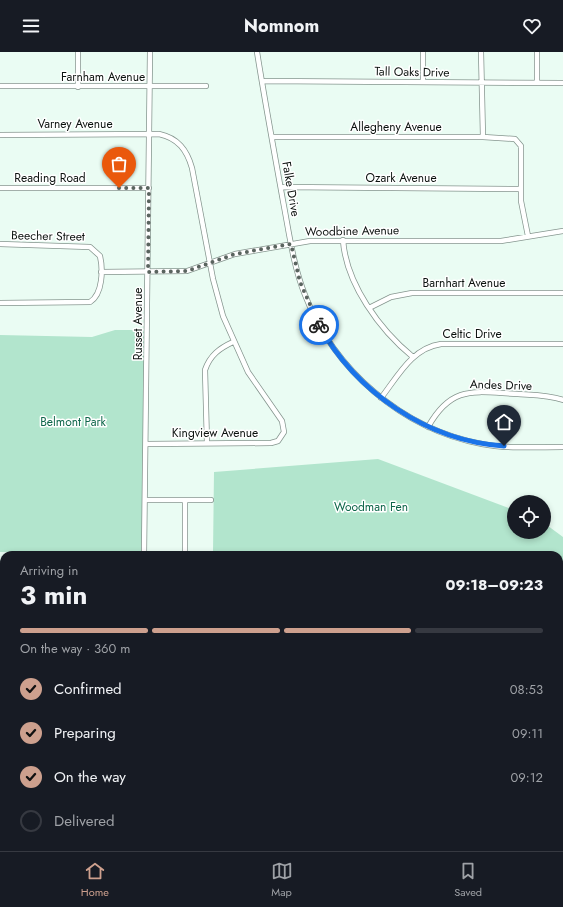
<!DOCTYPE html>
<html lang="en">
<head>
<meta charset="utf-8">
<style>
	body { margin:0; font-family:Jost,sans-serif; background:#242831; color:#f1f3f6; height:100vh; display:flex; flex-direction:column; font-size:15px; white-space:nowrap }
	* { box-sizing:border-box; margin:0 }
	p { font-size:13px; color:#9ea1a6 }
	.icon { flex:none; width:22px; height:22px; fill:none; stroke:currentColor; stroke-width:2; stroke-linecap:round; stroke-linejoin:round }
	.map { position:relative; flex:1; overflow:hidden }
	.sheet { position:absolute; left:0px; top:499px; width:563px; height:300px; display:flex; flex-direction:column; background:#171b24; border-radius:12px 12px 0 0; box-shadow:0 2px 6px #0003 }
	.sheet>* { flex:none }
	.tools { position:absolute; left:507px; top:443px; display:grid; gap:8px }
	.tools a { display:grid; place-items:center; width:44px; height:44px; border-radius:50%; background:#171b24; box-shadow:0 2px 6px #0003; font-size:20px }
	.pin { position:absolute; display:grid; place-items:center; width:34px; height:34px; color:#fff; margin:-41px -17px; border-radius:50% 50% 50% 0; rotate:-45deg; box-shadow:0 0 4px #0007 }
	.pin .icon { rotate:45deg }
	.courier { position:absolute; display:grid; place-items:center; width:40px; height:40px; margin:-20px; border:3px solid #1a73e8; border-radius:50%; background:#fff; color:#222; box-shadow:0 1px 5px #0007 }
	.overview em { font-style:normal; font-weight:700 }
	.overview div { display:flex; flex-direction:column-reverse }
	.overview { display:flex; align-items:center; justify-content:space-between; height:68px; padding:0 20px }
	h1 { font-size:26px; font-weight:700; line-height:30px }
	.bar { display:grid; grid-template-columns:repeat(4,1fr); gap:6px 4px; align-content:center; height:48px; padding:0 20px }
	.bar i { height:5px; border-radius:3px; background:#363941 }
	.bar .active { background:#cda08e }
	.bar p { grid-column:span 4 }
	ol { padding:0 20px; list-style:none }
	li { display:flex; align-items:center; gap:12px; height:44px }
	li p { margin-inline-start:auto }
	li .icon { padding:4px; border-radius:50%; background:#cda08e; color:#111; stroke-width:4 }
	li:last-child { color:#9ea1a6 }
	li i { width:22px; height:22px; border:2px solid #363941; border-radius:50% }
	header { display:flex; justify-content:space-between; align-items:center; height:52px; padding:0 20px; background:#171b24; font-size:18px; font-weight:700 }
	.tabs { display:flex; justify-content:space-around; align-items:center; height:56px; border-top:1px solid #363941; background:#171b24; font-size:11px; color:#9ea1a6 }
	.tabs a { display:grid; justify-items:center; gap:2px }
	.tabs .active { color:#cda08e }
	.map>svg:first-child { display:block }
	.green { fill:#b2e5cd }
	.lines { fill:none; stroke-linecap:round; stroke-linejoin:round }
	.street-casing { stroke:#85958e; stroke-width:6 }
	.street { stroke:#fff; stroke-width:4.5 }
	.done { stroke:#5a645f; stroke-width:4; stroke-dasharray:0 7.2 }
	.route { stroke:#1a73e8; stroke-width:5 }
	.labels { text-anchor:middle; stroke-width:3; stroke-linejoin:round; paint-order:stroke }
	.street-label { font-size:12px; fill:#0c120f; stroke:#fff }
	.park-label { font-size:12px; fill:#0e664a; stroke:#fff }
</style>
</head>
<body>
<header><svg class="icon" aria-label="menu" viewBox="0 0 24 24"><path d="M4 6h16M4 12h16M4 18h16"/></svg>Nomnom<svg class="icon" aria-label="heart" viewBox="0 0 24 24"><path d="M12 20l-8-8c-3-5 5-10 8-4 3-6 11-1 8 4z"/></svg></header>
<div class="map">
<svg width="563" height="799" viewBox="0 0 563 799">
	<rect width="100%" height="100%" fill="#eafcf3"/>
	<path class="green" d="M 115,278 L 148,278 L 144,500 L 0,500 L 0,283 L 92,285 Z
		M 378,407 L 514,458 L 514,480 L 544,480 L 544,471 L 563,485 L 563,551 L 559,551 L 559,503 L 215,503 L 213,501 L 214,420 Z"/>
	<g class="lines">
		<g class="street-casing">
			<path id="street" d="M 78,0 L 78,35
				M 257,0 C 265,50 274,99 283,149 C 289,180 293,213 305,243 C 334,318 402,377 482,392 C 508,397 536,395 563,395
				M 423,0 L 423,30
				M 481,0 L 483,85
				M 262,29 L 563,31
				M 537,31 L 537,0
				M 0,34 L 206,34
				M 0,83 L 159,82 C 178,86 187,98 192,116 L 213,227 L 223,264 L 248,320 L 282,369 L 284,380 L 278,389 L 271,391 L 147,392
				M 272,85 L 483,85 L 515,87 L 521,94 L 521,149 L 528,184
				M 281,135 L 521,137
				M 0,136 L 149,136
				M 343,188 C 346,232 380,278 413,305
				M 0,192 L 90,195 L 100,204 C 103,217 103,242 90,250 L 0,251
				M 101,220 L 187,219 L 235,202 L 310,189 L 501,189 L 563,179
				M 369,256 L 391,245 L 412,241 L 563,241
				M 381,346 C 398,324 412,296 441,292 L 563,292
				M 428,375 C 452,332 475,340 518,342 C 533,343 549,343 563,348
				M 207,391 L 205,318 C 210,303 220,296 233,290
				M 146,448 L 211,448
				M 144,503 L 150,0
				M 185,503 L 185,448
				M 0,535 L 4,535
				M 0,601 L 4,601
				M 0,668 L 4,668
				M 0,797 L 563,797"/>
		</g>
		<use href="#street" class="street"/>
	</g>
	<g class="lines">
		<path class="done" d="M 119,136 L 149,136 L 148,220 L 187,219 L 235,202 L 291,192 L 300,230 L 319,273"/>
		<path class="route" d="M 319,273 C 356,340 427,389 504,394"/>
	</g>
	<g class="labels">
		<g class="street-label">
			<text transform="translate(412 20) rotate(1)" y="4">Tall Oaks Drive</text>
			<text x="103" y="29">Farnham Avenue</text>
			<text x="75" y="76">Varney Avenue</text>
			<text x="396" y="79">Allegheny Avenue</text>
			<text x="50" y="130">Reading Road</text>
			<text x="401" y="130">Ozark Avenue</text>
			<text transform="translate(291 137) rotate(80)" y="4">Falke Drive</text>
			<text transform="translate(352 179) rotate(-1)" y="4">Woodbine Avenue</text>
			<text transform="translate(48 184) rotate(1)" y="4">Beecher Street</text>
			<text x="464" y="235">Barnhart Avenue</text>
			<text transform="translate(138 272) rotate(-90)" y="4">Russet Avenue</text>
			<text x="472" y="286">Celtic Drive</text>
			<text transform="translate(501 333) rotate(2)" y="4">Andes Drive</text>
			<text x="215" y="385">Kingview Avenue</text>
		</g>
		<g class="park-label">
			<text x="73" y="374">Belmont Park</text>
			<text x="371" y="459">Woodman Fen</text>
		</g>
	</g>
</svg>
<div class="tools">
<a><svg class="icon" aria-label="locate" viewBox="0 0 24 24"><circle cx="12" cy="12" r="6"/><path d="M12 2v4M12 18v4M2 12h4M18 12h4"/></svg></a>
</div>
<div class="pin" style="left:119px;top:136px;background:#ea580c"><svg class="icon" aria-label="bag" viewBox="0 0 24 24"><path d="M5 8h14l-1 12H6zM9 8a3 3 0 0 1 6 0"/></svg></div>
<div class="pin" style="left:504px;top:394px;background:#1f2937"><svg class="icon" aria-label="home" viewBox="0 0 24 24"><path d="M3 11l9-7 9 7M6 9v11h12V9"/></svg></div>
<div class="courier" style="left:319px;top:273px"><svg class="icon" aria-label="bike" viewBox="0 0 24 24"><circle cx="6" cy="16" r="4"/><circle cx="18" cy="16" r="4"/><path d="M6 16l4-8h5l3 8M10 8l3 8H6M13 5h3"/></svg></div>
<section class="sheet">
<div class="overview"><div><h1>3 min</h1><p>Arriving in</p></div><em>09:18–09:23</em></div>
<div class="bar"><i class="active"></i><i class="active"></i><i class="active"></i><i></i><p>On the way · 360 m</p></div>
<ol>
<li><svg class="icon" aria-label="check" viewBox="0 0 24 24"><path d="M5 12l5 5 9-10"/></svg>Confirmed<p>08:53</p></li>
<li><svg class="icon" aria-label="check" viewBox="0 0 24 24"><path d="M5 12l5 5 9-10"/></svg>Preparing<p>09:11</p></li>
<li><svg class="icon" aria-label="check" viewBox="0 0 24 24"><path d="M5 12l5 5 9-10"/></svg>On the way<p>09:12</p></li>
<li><i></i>Delivered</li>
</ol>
</section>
</div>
<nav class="tabs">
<a class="active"><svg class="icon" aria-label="home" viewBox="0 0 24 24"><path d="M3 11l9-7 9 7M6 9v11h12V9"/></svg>Home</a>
<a><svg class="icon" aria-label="map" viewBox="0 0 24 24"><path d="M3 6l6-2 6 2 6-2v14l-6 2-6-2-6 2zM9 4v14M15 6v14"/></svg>Map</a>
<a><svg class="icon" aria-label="saved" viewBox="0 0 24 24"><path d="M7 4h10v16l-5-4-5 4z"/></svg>Saved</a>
</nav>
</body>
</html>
